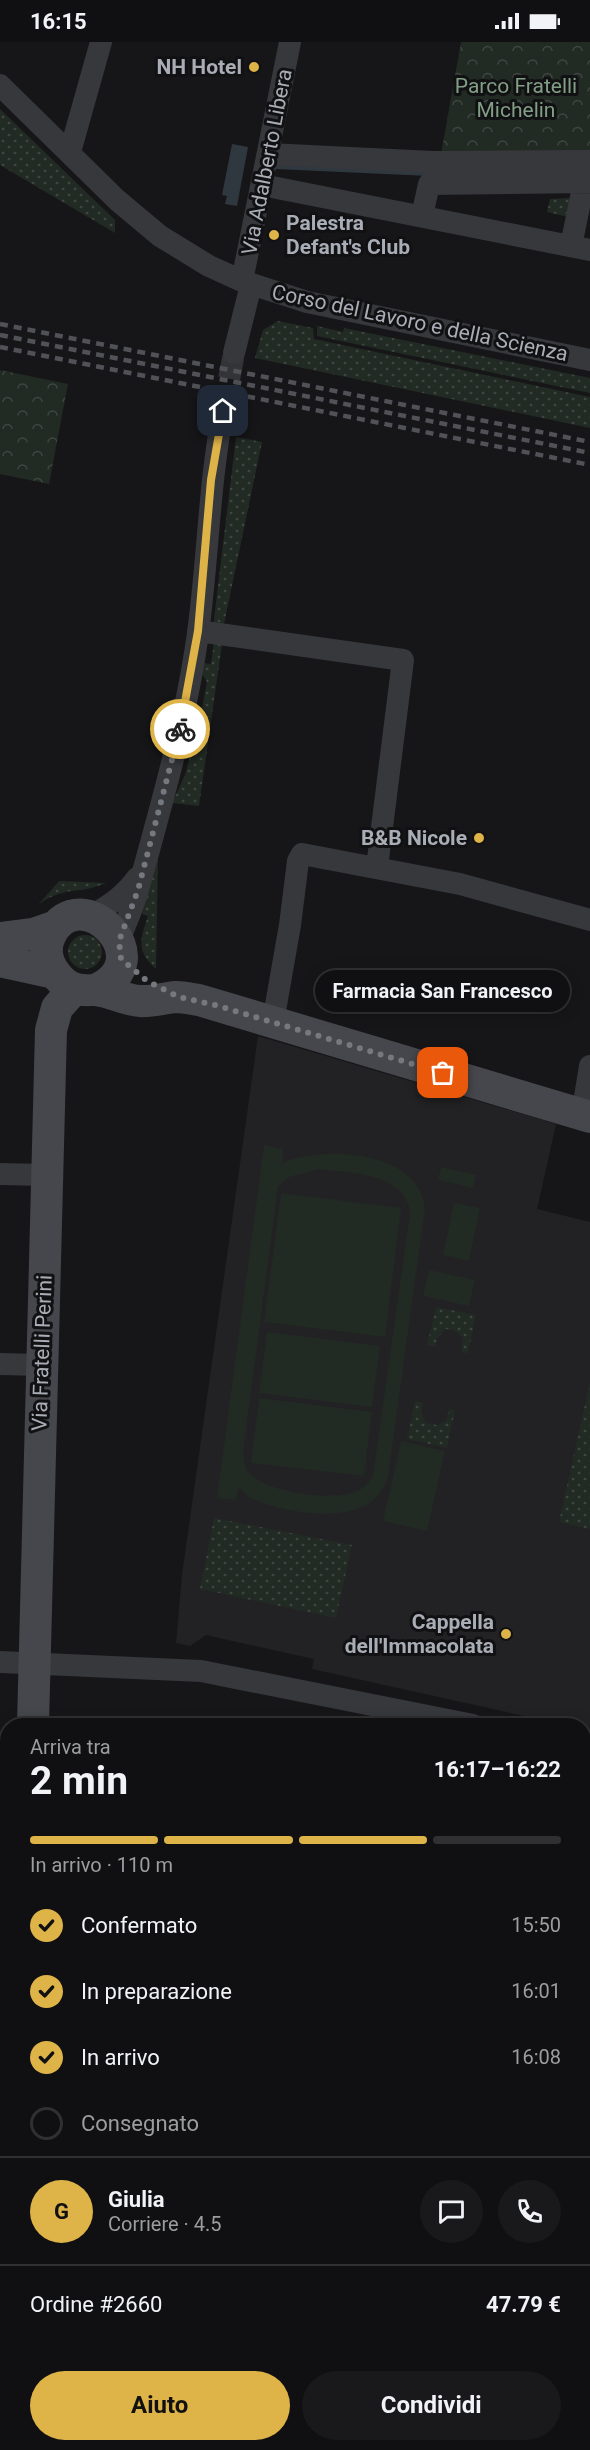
<!DOCTYPE html>
<html lang="it">
<head>
<meta charset="utf-8">
<style>
	body { margin:0; font-family:Roboto,sans-serif; background:#19191b; color:#f1f3f6; height:100vh; display:flex; flex-direction:column; font-size:22px; white-space:nowrap }
	* { box-sizing:border-box; margin:0 }
	p { font-size:20px; color:#9c9d9f }
	.icon { flex:none; width:33px; height:33px; fill:none; stroke:currentColor; stroke-width:2; stroke-linecap:round; stroke-linejoin:round }
	.map { position:relative; flex:1; overflow:hidden }
	.drawer { position:absolute; left:0px; top:1676px; width:591px; height:734px; display:flex; flex-direction:column; background:#101012; border-radius:24px 24px 0 0; box-shadow:0 3px 15px #0003,0 0 0 2px #303032 }
	.drawer>* { flex:none }
	.pin { position:absolute; display:grid; place-items:center; width:51px; height:51px; color:#fff; margin:-26px; border-radius:12px; box-shadow:0 3px 9px #0006 }
	.courier { position:absolute; display:grid; place-items:center; width:60px; height:60px; margin:-30px; border:4px solid #deb347; border-radius:50%; background:#fff; color:#222; box-shadow:0 2px 8px #0007 }
	.bubble { position:absolute; height:42px; border-radius:21px; background:#101012; box-shadow:0 3px 15px #0003,0 0 0 2px #303032; font-size:20px; font-weight:700; line-height:42px; text-align:center }
	.headline em { font-style:normal; font-weight:700 }
	.headline div { display:flex; flex-direction:column-reverse }
	.headline { display:flex; align-items:center; justify-content:space-between; height:102px; padding:0 30px }
	h1 { font-size:39px; font-weight:700; line-height:45px }
	.bar { display:grid; grid-template-columns:repeat(4,1fr); gap:9px 6px; align-content:center; height:72px; padding:0 30px }
	.bar i { height:8px; border-radius:4px; background:#303032 }
	.bar .selected { background:#deb347 }
	.bar p { grid-column:span 4 }
	.line { display:flex; align-items:center; gap:15px; padding:0 30px; border-top:2px solid #303032 }
	.line div { flex:1 }
	.round { display:grid; place-items:center; flex:none; width:63px; height:63px; border-radius:32px; background:#19191b }
	ol { padding:0 30px; list-style:none }
	li { display:flex; align-items:center; gap:18px; height:66px }
	li p { margin-inline-start:auto }
	li .icon { padding:6px; border-radius:50%; background:#deb347; color:#111; stroke-width:4 }
	li:last-child { color:#9c9d9f }
	li i { width:33px; height:33px; border:3px solid #303032; border-radius:50% }
	.cta { display:flex; gap:12px; margin-top:auto; padding:12px 30px }
	.cta a { flex:1; height:69px; border-radius:36px; background:#deb347; color:#111; font-size:24px; font-weight:700; line-height:69px; text-align:center }
	.cta a+a { background:#19191b; color:#f1f3f6 }
	.status { display:flex; justify-content:space-between; align-items:center; height:42px; padding:0 30px; background:#101012; direction:ltr }
	.status svg { height:16px; fill:currentColor }
	.map>svg:first-child { display:block }
	.built { fill:#222224 }
	.grass { fill:url(#grass-dots) }
	.park { fill:url(#park-crowns) }
	.pitch { fill:#222a24; fill-rule:evenodd }
	.water { fill:#30383f }
	.lines { fill:none; stroke-linecap:round; stroke-linejoin:round }
	.stream { stroke:#30383f; stroke-width:6 }
	.street-tunnel { stroke:#333438; stroke-width:22; stroke-dasharray:22 11; stroke-linecap:butt }
	.street { stroke:#37383c; stroke-width:22 }
	.secondary { stroke:#46474c; stroke-width:32 }
	.rail { stroke:#515257; stroke-width:4.5; stroke-dasharray:8 6; stroke-linecap:butt }
	.done { stroke:#76787f; stroke-width:6; stroke-dasharray:0 10.8 }
	.route { stroke:#deb347; stroke-width:8 }
	.poi-dot { fill:#deb347; stroke:#111113; stroke-width:2 }
	.labels { text-anchor:middle; stroke-width:6; stroke-linejoin:round; paint-order:stroke }
	.poi-label { font-size:21px; font-weight:bold; fill:#a9adb6; stroke:#111113; text-anchor:end }
	.park-label { font-size:21px; fill:#829f86; stroke:#111113 }
	.street-label { font-size:21px; fill:#a9adb6; stroke:#111113 }
</style>
</head>
<body>
<div class="status"><b>16:15</b><svg viewBox="0 0 49 12"><path d="M0 12V9h3v3zM5 12V6h3v6zM10 12V3h3v9zM15 12V0h3v12zM26 1h20v11H26zM47 4h2v5h-2z"/></svg></div>
<div class="map">
<svg width="590" height="2408" viewBox="0 0 590 2408">
	<defs>
		<pattern id="grass-dots" width="8" height="8" patternUnits="userSpaceOnUse" patternTransform="scale(1.5)"><rect width="8" height="8" fill="#222a24"/><path d="M2 2h.1M6 6h.1" fill="none" stroke="#3f4642" stroke-width="1.8" stroke-linecap="round"/></pattern>
		<pattern id="park-crowns" width="20" height="18" patternUnits="userSpaceOnUse" patternTransform="scale(1.5)"><rect width="20" height="18" fill="#222a24"/><path d="M2 6a3 3 0 1 1 6 0M12 15a3 3 0 1 1 6 0" fill="none" stroke="#3f4642"/></pattern>
	</defs>
	<rect width="100%" height="100%" fill="#161618"/>
	<path class="built" d="M 258,994 L 556,1082 L 537,1167 L 590,1180 L 590,1689 L 584,1687 L 584,1683 L 565,1683 L 312,1627 L 314,1617 L 219,1596 L 206,1593 L 190,1604 L 176,1601 L 182,1533 Z
		M 7,2384 L 8,2402 L 32,2402 L 34,2408 L 0,2408 L 0,2386 Z"/>
	<path class="grass" d="M 0,67 L 115,178 L 115,191 L 0,123 Z
		M 572,156 L 568,175 L 547,170 L 550,157 Z
		M 278,279 L 313,286 L 314,297 L 590,355 L 590,386 L 255,316 L 263,288 Z
		M 317,284 L 343,290 L 344,286 L 590,336 L 590,351 L 317,294 Z
		M 236,395 L 262,400 L 224,582 L 214,580 L 214,577 Z
		M 214,600 L 222,602 L 199,764 L 172,761 L 185,733 L 199,681 L 207,640 L 201,630 L 203,621 L 211,622 Z
		M 158,814 L 156,927 C 136,909 140,898 148,874 L 142,872 Z
		M 59,839 L 106,841 C 79,853 65,843 38,863 Z
		M68 910a17 17 0 1 1 34 0a17 17 0 1 1-34 0Z
		M 436,1265 L 476,1273 L 468,1311 L 461,1310 L 463,1297 C 459,1290 454,1288 446,1287 L 437,1296 L 435,1305 L 427,1303 Z
		M 590,1340 L 590,1487 L 559,1480 Z
		M 415,1359 L 423,1361 L 421,1370 L 426,1381 L 437,1383 L 446,1379 L 449,1367 L 455,1368 L 447,1406 L 407,1397 Z
		M 214,1476 L 352,1503 L 336,1576 L 200,1547 Z"/>
	<path class="park" d="M 461,0 L 590,0 L 590,113 L 441,112 Z
		M 0,328 L 68,342 L 49,442 L 0,432 Z"/>
	<path class="pitch" d="M 264,1103 L 283,1107 L 282,1121 C 323,1103 419,1108 425,1166 L 388,1435 C 383,1450 373,1462 357,1467 C 329,1477 279,1469 253,1457 C 247,1455 243,1449 239,1445 L 236,1458 L 217,1456 ZM 319,1127 C 349,1131 407,1131 410,1171 L 373,1433 C 369,1441 365,1445 357,1449 C 333,1460 263,1451 247,1428 C 244,1423 244,1415 243,1410 L 278,1145 L 289,1135 Z
		M 441,1125 L 476,1133 L 473,1146 L 438,1138 Z
		M 281,1151 L 401,1166 L 385,1295 L 264,1280 Z
		M 454,1161 L 480,1166 L 469,1219 L 443,1213 Z
		M 429,1228 L 475,1238 L 469,1264 L 423,1254 Z
		M 267,1290 L 380,1304 L 372,1365 L 259,1351 Z
		M 259,1356 L 372,1370 L 364,1434 L 251,1421 Z
		M 401,1399 L 445,1409 L 427,1489 L 383,1479 Z
		M 584,1829 L 590,1830 L 590,1989 L 584,1988 Z"/>
	<path class="water" d="M 232,102 L 248,105 L 237,164 L 225,162 L 227,154 L 222,153 Z"/>
	<g class="lines">
		<path class="stream" d="M 276,124 L 430,131"/>
		<path class="street-tunnel" d="M 223,369 L 234,311"/>
		<path class="street" d="M 0,43 L 117,158 L 160,194 L 209,224 L 242,239 L 307,260 L 590,318
			M 70,110 L 101,0
			M 268,112 L 433,120 L 590,119
			M 262,143 L 590,208
			M 422,174 L 429,142 L 590,140
			M 571,204 L 584,140
			M 242,239 L 290,0
			M 234,311 L 251,243
			M 198,589 L 403,618 L 377,825
			M 91,874 C 110,863 124,854 137,836
			M 119,899 C 125,882 133,866 138,848 C 161,764 186,678 198,591 C 208,517 209,443 223,369
			M 273,980 L 290,883 L 298,819 L 302,812 L 460,842 L 590,878
			M 582,1073 L 590,1024
			M 0,1132 L 47,1133
			M 0,1322 L 41,1323
			M 0,1620 L 201,1629 L 473,1683
			M 584,1708 L 590,1710
			M 0,1810 L 8,1810
			M 55,2402 L 57,2408"/>
		<path class="secondary" d="M 0,896 L 33,892 L 56,884
			M 0,919 L 55,931
			M 95,948 C 165,918 80,835 51,892 C 44,905 46,919 55,931 C 60,938 68,945 76,947 C 83,949 89,948 95,948 C 110,949 124,958 140,959 C 152,960 164,956 176,955 C 184,955 192,957 199,958 L 590,1075
			M 33,1683 L 51,988 L 57,966 L 74,947
			M 584,2226 L 590,2227
			M 0,2315 L 8,2312
			M 385,2402 L 386,2408"/>
		<path class="rail" d="M 0,282 L 590,400
			M 0,293 L 590,411
			M 0,305 L 590,423"/>
	</g>
	<g class="lines">
		<path class="done" d="M 180,687 L 138,848 L 119,899 L 121,917 L 147,939 L 179,955 L 215,963 L 443,1031"/>
		<path class="route" d="M 180,687 L 198,589 L 211,438 L 223,369"/>
	</g>
	<g class="poi-dot">
		<circle cx="254" cy="25" r="6"/>
		<circle cx="274" cy="193" r="6"/>
		<circle cx="479" cy="796" r="6"/>
		<circle cx="506" cy="1592" r="6"/>
	</g>
	<g class="labels">
		<g class="poi-label">
			<text x="242" y="32">NH Hotel</text>
			<text x="286" y="188" text-anchor="start">Palestra<tspan x="286" dy="24">Defant's Club</tspan></text>
			<text x="467" y="803">B&amp;B Nicole</text>
			<text x="494" y="1587">Cappella<tspan x="494" dy="24">dell'Immacolata</tspan></text>
		</g>
		<g class="park-label">
			<text x="516" y="51">Parco Fratelli<tspan x="516" dy="24">Michelin</tspan></text>
		</g>
		<g class="street-label">
			<text transform="translate(267 120) rotate(-79)" y="7">Via Adalberto Libera</text>
			<text transform="translate(420 281) rotate(12)" y="7">Corso del Lavoro e della Scienza</text>
			<text transform="translate(42 1311) rotate(-88)" y="7">Via Fratelli Perini</text>
		</g>
	</g>
</svg>
<div class="pin" style="left:443px;top:1031px;background:#ea580c"><svg class="icon" aria-label="bag" viewBox="0 0 24 24"><path d="M5 8h14l-1 12H6zM9 8a3 3 0 0 1 6 0"/></svg></div>
<div class="pin" style="left:223px;top:369px;background:#1f2937"><svg class="icon" aria-label="home" viewBox="0 0 24 24"><path d="M3 11l9-7 9 7M6 9v11h12V9"/></svg></div>
<div class="courier" style="left:180px;top:687px"><svg class="icon" aria-label="bike" viewBox="0 0 24 24"><circle cx="6" cy="16" r="4"/><circle cx="18" cy="16" r="4"/><path d="M6 16l4-8h5l3 8M10 8l3 8H6M13 5h3"/></svg></div>
<div class="bubble" style="left:315px;top:928px;width:255px">Farmacia San Francesco</div>
<section class="drawer">
<div class="headline"><div><h1>2 min</h1><p>Arriva tra</p></div><em>16:17–16:22</em></div>
<div class="bar"><i class="selected"></i><i class="selected"></i><i class="selected"></i><i></i><p>In arrivo · 110 m</p></div>
<ol>
<li><svg class="icon" aria-label="check" viewBox="0 0 24 24"><path d="M5 12l5 5 9-10"/></svg>Confermato<p>15:50</p></li>
<li><svg class="icon" aria-label="check" viewBox="0 0 24 24"><path d="M5 12l5 5 9-10"/></svg>In preparazione<p>16:01</p></li>
<li><svg class="icon" aria-label="check" viewBox="0 0 24 24"><path d="M5 12l5 5 9-10"/></svg>In arrivo<p>16:08</p></li>
<li><i></i>Consegnato</li>
</ol>
<div class="line" style="height:108px"><b class="round" style="background:#deb347;color:#111">G</b><div><b>Giulia</b><p>Corriere · 4.5</p></div><a class="round"><svg class="icon" aria-label="chat" viewBox="0 0 24 24"><path d="M4 5h16v11H9l-5 4z"/></svg></a><a class="round"><svg class="icon" aria-label="phone" viewBox="0 0 24 24"><path d="M5 4h4l2 5-3 2q2 4 5 5l2-3 5 2v4C11 20 4 13 5 4z"/></svg></a></div>
<div class="line" style="height:78px"><div>Ordine #2660</div><b>47.79 €</b></div>
<div class="cta"><a>Aiuto</a><a>Condividi</a></div>
</section>
</div>
</body>
</html>
